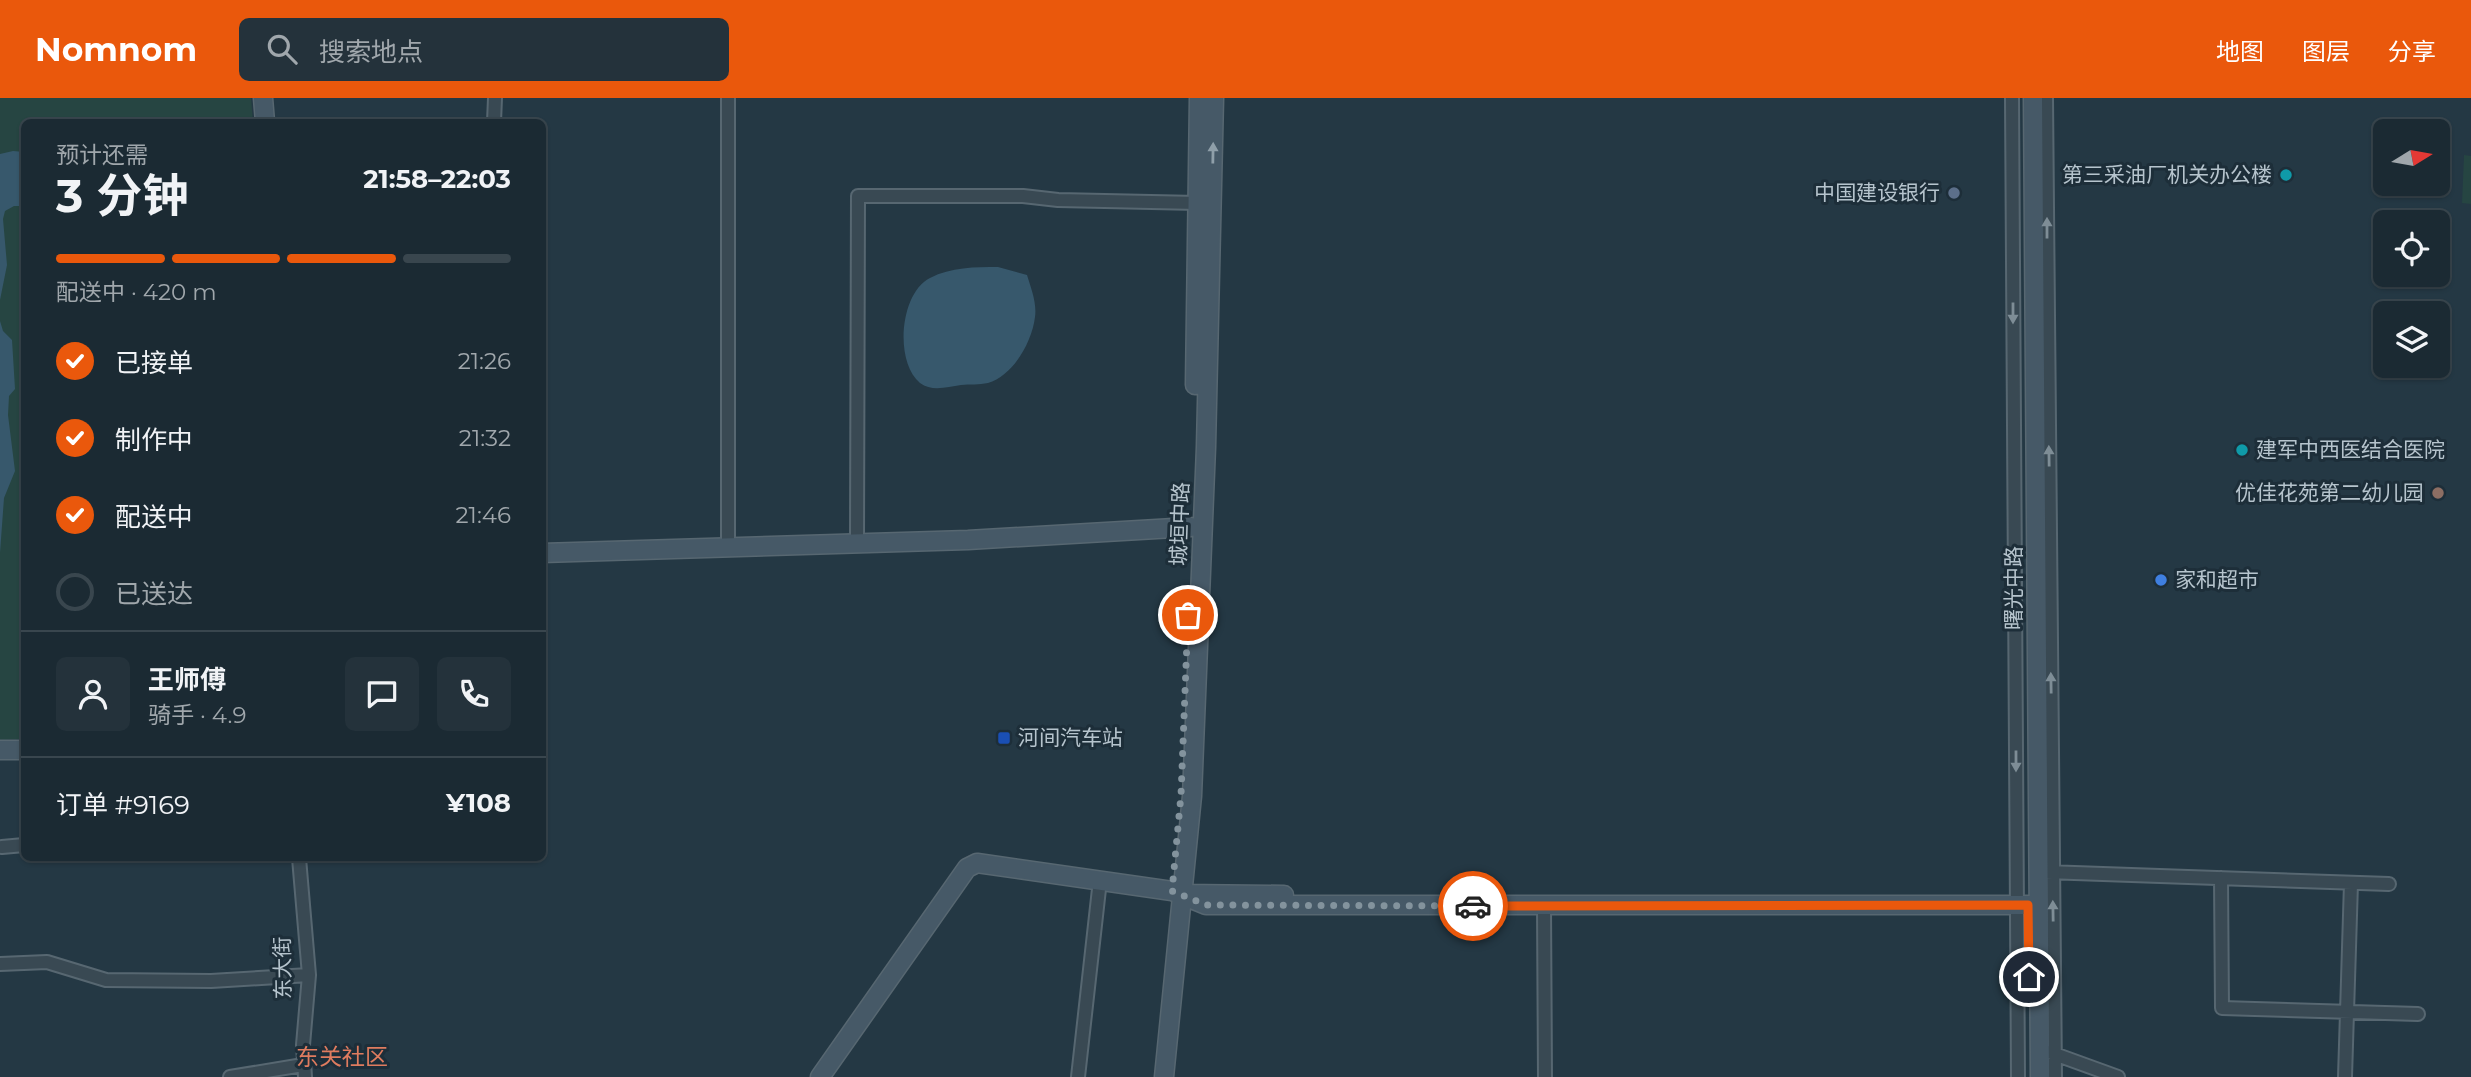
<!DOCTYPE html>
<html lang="zh">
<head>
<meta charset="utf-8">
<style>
	body { margin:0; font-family:Montserrat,"Noto Sans SC",sans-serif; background:#24323b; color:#f1f3f6; height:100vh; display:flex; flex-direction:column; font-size:26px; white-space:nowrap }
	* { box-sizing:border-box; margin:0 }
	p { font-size:23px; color:#a0a7ac }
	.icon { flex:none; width:38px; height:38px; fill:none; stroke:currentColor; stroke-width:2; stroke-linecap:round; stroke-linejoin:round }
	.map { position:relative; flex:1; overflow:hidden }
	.details { position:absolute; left:21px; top:21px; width:525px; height:742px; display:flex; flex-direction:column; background:#1b2a33; border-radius:10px; box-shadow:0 2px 5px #0004,0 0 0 2px #39464e }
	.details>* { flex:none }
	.needle { width:46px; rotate:79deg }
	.controls { position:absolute; left:2373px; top:21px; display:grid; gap:14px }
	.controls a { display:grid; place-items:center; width:77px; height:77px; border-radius:10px; background:#1b2a33; box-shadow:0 2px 5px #0004,0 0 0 2px #39464e; font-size:35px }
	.pin { position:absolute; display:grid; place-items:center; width:60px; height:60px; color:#fff; margin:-30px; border:4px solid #fff; border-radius:50%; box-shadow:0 2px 7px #0007 }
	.courier { position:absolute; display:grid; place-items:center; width:70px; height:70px; margin:-35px; border:5px solid #ea580c; border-radius:50%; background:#fff; color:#222; box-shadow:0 2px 9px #0007 }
	.head em { font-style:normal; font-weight:700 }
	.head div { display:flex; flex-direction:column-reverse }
	.head { display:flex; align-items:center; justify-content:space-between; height:119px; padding:0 35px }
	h1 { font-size:46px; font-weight:700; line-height:52px }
	.bar { display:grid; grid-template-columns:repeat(4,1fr); gap:10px 7px; align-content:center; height:84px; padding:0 35px }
	.bar i { height:9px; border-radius:5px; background:#39464e }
	.bar .active { background:#ea580c }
	.bar p { grid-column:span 4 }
	.line { display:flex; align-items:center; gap:18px; padding:0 35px; border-top:2px solid #39464e }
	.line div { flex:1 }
	.round { display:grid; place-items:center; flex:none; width:74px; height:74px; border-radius:10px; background:#24323b }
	ol { padding:0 35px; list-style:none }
	li { display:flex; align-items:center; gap:21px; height:77px }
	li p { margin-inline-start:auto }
	li .icon { padding:7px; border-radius:50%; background:#ea580c; color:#fff; stroke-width:4 }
	li:last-child { color:#a0a7ac }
	li i { width:38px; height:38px; border:4px solid #39464e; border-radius:50% }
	header { display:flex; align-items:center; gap:42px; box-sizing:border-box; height:98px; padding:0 35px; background:#ea580c; color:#fff }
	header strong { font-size:33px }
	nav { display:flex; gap:38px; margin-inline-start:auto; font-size:24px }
	.search { width:490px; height:63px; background:#24323b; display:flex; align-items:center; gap:18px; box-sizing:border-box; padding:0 24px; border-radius:10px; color:#a0a7ac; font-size:26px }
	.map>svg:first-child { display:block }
	.green { fill:#264542 }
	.water { fill:#37586c }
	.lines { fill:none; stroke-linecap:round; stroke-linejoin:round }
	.street-casing { stroke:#576771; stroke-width:16 }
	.secondary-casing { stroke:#576771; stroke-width:21 }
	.street { stroke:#394953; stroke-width:12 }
	.secondary { stroke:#465967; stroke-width:18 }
	.oneway { fill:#8f9fa9 }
	.oneway2 { fill:#7e8d96 }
	.done { stroke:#83939d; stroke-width:7; stroke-dasharray:0 12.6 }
	.route { stroke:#ea580c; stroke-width:9 }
	.culture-dot { fill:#0f9aa8; stroke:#1d2e39; stroke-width:2.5 }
	.service-dot { fill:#5c6f8a; stroke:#1d2e39; stroke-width:2.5 }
	.education-dot { fill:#8d6e63; stroke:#1d2e39; stroke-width:2.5 }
	.shop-dot { fill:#3f7fe0; stroke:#1d2e39; stroke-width:2.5 }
	.transit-dot { fill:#1a4fb4; stroke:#1d2e39; stroke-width:2.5 }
	.labels { text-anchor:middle; stroke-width:6; stroke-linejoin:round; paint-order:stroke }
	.poi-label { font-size:21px; fill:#b6c4cd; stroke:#1d2e39; text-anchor:end }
	.street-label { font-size:21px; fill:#b6c4cd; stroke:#1d2e39 }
	.neighbourhood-label { font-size:23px; fill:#df7c5f; stroke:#1d2e39 }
</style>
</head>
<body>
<header>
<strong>Nomnom</strong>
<div class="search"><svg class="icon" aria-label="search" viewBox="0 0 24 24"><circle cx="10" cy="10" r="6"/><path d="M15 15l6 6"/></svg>搜索地点</div>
<nav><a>地图</a><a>图层</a><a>分享</a></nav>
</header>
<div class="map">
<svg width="2471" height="979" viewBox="0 0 2471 979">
	<rect width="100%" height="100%" fill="#243844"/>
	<path class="green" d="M 0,0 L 251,0 L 253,24 L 24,24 L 24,641 L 0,642 Z
		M 2464,57 L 2471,58 L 2471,106 L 2462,105 Z"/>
	<path class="water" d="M 13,53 L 24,54 L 24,108 L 14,108 L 5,113 L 3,121 L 7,167 L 0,202 L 0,56 Z
		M 998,169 L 1027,177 C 1031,190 1037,205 1035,219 C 1032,244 1013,278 988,285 C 979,287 970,286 961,287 C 947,289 932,294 920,285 C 894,263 900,195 930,180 C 951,169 975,169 998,169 Z
		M 0,223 L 3,233 L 12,242 L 15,291 L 9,298 L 8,317 L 15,373 L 4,400 L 0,455 Z"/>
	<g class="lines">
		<g class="street-casing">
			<path id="street" d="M 728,0 L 728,448
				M 2012,0 L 2018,979
				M 2046,0 L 2055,979
				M 494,24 L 495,0
				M 857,445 L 858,98 L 1023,98 L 1058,102 L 1198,105
				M 2,749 L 24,747
				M 299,760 L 309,877 L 303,947 L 305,979
				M 2046,774 L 2389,786
				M 2221,780 L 2222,910 L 2418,916
				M 1544,808 L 1545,979
				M 0,866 L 47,864 L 106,882 L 211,883 L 309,877
				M 2049,954 L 2118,979
				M 230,979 L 303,967
				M 1078,979 L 1100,782
				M 2345,979 L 2351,785"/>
		</g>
		<g class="secondary-casing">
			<path id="secondary" d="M 263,0 L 265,24
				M 2033,0 L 2040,979
				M 1195,287 L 1199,0
				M 542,455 L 968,442 L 1191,429
				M 0,652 L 24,652
				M 1182,796 L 1284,797
				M 820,979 L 967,770 L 977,765 L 1172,793 L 1206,807 L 2039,807
				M 1164,979 L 1192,698 L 1206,349 L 1214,0"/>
		</g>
		<use href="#street" class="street"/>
		<use href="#secondary" class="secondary"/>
	</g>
	<defs><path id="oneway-solid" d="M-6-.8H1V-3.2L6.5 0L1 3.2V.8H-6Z" transform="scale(1.75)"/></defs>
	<use class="oneway" href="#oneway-solid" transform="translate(1213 55) rotate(-89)"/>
	<g class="oneway2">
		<use href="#oneway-solid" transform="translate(2047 130) rotate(-90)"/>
		<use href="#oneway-solid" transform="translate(2013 215) rotate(90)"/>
		<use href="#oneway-solid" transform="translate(2049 358) rotate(-91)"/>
		<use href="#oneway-solid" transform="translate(2051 585) rotate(-91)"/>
		<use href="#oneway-solid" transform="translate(2016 663) rotate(90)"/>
		<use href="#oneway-solid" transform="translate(2053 813) rotate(-91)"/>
	</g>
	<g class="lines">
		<path class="done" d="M 1188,517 L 1181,697 L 1172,793 L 1206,807 L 1473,808"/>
		<path class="route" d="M 1473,808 L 2028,807 L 2029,879"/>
	</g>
	<g class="culture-dot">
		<circle cx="2286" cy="77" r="7"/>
		<circle cx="2242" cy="352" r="7"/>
	</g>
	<circle class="service-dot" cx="1954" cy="95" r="7"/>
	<circle class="education-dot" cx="2438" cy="395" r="7"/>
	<circle class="shop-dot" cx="2161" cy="482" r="7"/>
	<rect class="transit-dot" x="997" y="633" width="14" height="14" rx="3.5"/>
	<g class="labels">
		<g class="poi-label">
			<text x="2272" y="84">第三采油厂机关办公楼</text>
			<text x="1940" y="102">中国建设银行</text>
			<text x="2256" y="359" text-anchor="start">建军中西医结合医院</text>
			<text x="2424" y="402">优佳花苑第二幼儿园</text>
			<text x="2175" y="489" text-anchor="start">家和超市</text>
			<text x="1018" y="647" text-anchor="start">河间汽车站</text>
		</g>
		<g class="street-label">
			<text transform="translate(1180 426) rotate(-88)" y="7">城垣中路</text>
			<text transform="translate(2014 490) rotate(-90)" y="7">曙光中路</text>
			<text transform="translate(283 870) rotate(-91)" y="7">东大街</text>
		</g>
		<g class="neighbourhood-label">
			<text x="342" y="967">东关社区</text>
		</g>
	</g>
</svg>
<div class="controls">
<a><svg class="needle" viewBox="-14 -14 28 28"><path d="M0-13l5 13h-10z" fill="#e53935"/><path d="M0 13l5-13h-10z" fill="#a0a7ac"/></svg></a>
<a><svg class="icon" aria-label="locate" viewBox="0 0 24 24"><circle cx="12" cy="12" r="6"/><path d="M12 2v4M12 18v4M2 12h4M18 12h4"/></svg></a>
<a><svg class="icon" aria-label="layers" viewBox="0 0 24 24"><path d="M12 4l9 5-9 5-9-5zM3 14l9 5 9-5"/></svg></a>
</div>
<div class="pin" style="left:1188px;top:517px;background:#ea580c"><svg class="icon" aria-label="bag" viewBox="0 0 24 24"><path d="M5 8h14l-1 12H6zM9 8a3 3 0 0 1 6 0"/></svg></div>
<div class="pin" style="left:2029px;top:879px;background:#1f2937"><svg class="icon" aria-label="home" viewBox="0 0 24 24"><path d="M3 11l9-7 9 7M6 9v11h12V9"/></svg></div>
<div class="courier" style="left:1473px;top:808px"><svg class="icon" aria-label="car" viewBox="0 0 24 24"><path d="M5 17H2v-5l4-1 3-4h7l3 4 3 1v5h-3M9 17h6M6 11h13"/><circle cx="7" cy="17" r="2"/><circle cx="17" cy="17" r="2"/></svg></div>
<section class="details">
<div class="head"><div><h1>3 分钟</h1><p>预计还需</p></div><em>21:58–22:03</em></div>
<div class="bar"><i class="active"></i><i class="active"></i><i class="active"></i><i></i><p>配送中 · 420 m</p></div>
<ol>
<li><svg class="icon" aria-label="check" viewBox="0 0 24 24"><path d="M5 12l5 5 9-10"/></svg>已接单<p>21:26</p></li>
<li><svg class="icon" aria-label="check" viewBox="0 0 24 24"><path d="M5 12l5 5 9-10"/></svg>制作中<p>21:32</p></li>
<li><svg class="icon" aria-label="check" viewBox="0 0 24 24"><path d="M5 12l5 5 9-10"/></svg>配送中<p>21:46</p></li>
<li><i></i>已送达</li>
</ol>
<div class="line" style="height:126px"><a class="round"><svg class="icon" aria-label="person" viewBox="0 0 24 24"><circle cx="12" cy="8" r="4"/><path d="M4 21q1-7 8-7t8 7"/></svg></a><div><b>王师傅</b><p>骑手 · 4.9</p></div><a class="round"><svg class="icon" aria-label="chat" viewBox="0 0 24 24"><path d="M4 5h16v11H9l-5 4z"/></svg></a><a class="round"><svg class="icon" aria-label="phone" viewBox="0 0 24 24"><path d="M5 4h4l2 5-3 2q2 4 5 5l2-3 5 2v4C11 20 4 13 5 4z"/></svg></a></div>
<div class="line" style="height:91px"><div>订单 #9169</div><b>¥108</b></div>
</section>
</div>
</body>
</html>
